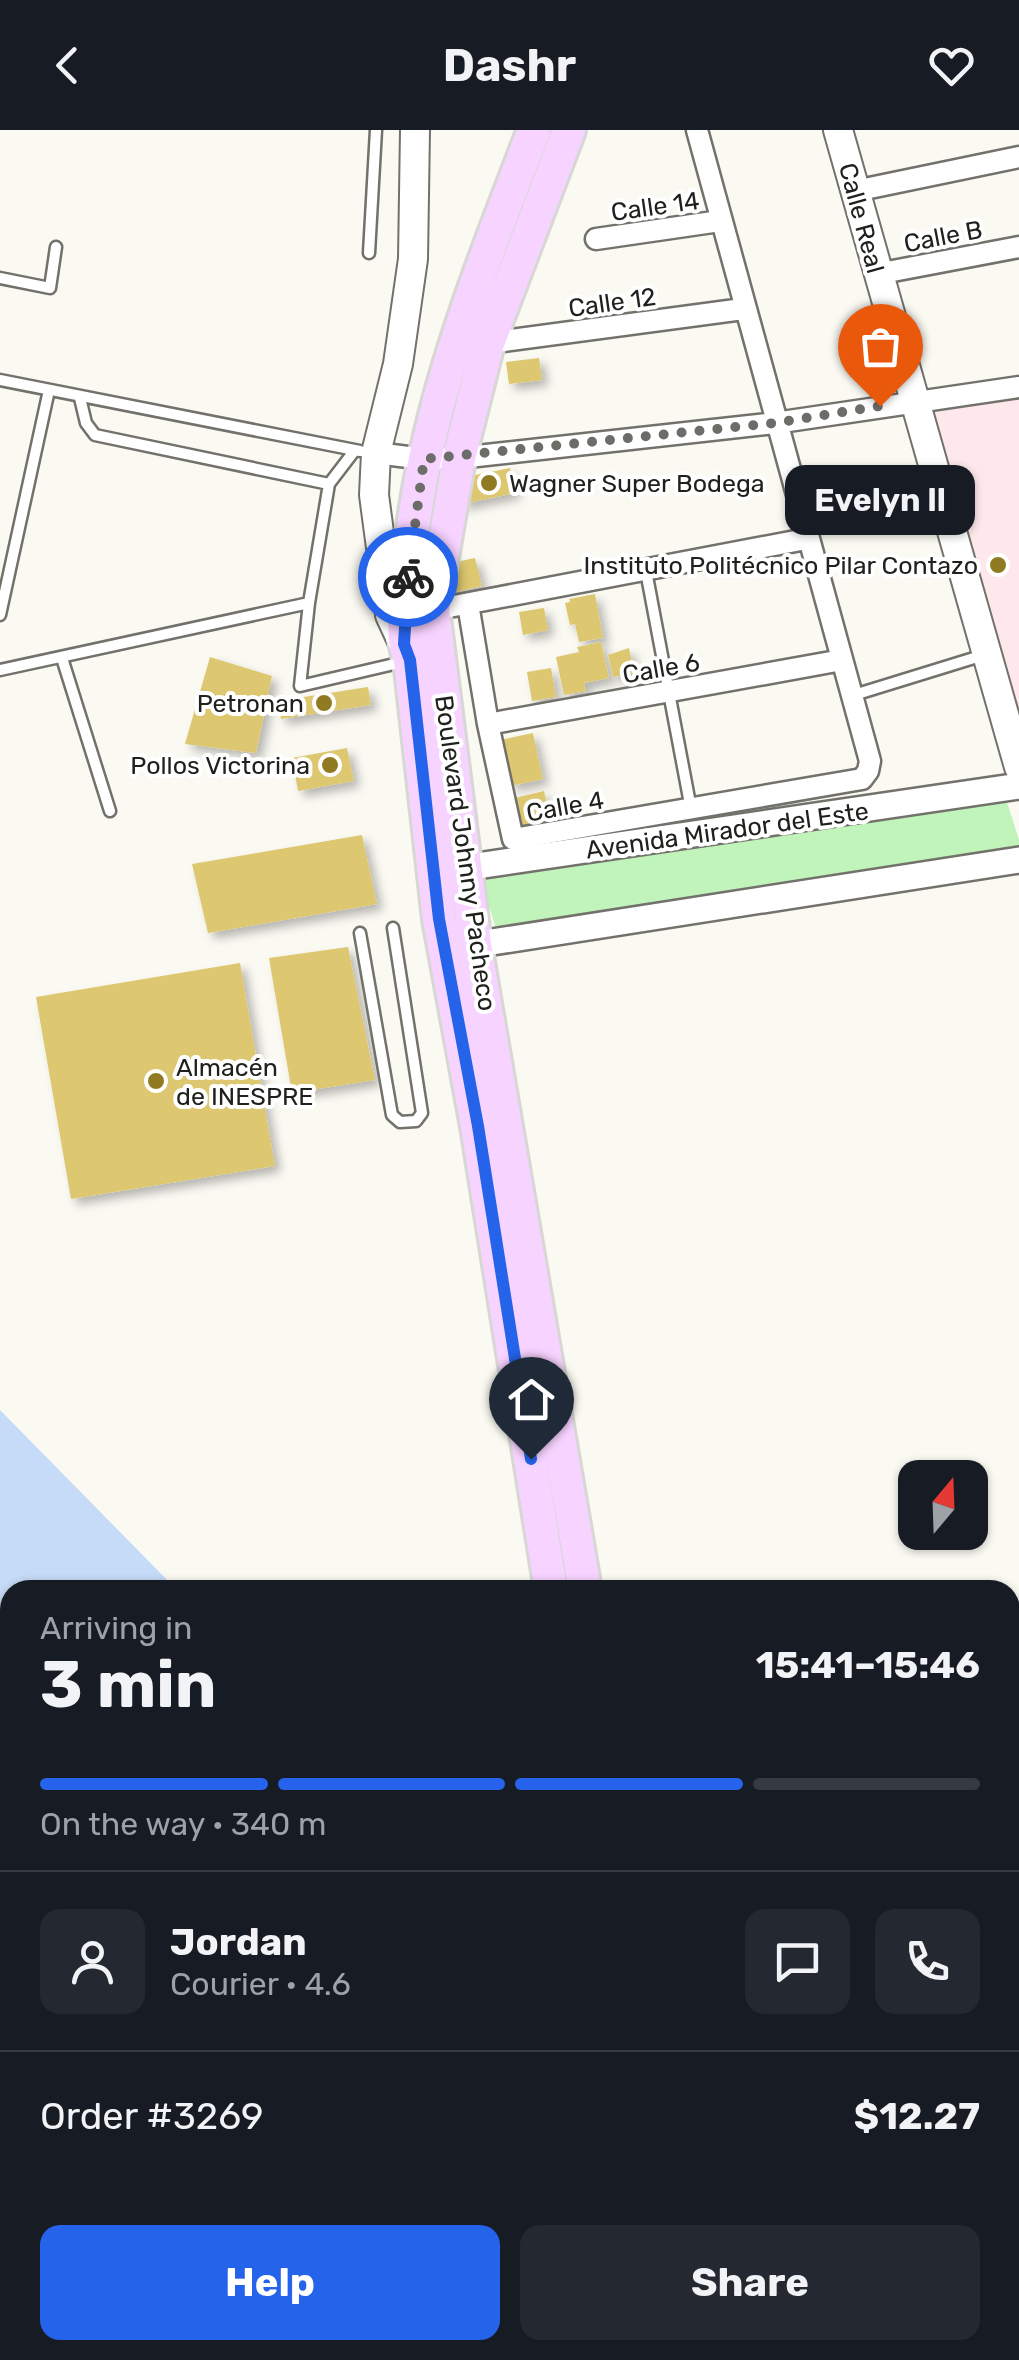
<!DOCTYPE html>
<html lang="en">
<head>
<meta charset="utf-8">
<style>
	body { margin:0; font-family:Rubik,sans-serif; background:#242831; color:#f1f3f6; height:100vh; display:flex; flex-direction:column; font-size:38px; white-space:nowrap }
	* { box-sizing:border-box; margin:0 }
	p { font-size:32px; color:#9ea1a6 }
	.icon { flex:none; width:55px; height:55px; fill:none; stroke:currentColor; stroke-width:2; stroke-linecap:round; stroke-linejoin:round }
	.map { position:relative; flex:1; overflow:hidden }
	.panel { position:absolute; left:0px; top:1450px; width:1020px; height:780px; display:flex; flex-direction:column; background:#171b24; border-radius:30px 30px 0 0; box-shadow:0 2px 8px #0004 }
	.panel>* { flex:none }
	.needle { width:65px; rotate:19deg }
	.tools { position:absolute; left:898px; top:1330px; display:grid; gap:20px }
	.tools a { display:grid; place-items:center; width:90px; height:90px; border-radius:20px; background:#171b24; box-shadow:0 2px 8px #0004; font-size:50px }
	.pin { position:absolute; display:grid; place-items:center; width:85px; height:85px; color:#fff; margin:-102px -42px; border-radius:50% 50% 50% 0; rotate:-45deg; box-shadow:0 0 10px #0007 }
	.pin .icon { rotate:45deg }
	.courier { position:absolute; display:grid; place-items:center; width:100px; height:100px; margin:-50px; border:8px solid #2563eb; border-radius:50%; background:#fff; color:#222; box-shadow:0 2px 12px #0007 }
	.bubble { position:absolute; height:70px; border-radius:20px; background:#171b24; box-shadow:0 2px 8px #0004; font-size:32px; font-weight:700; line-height:70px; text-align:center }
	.summary em { font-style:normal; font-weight:700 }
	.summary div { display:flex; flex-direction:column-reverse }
	.summary { display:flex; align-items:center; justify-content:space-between; height:170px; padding:0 40px }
	h1 { font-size:65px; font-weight:700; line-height:75px }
	.bar { display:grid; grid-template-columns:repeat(4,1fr); gap:15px 10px; align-content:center; height:120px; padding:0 40px }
	.bar i { height:12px; border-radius:8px; background:#363941 }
	.bar .active { background:#2563eb }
	.bar p { grid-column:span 4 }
	.line { display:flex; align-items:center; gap:25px; padding:0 40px; border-top:2px solid #363941 }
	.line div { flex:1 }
	.round { display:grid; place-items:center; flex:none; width:105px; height:105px; border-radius:20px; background:#242831 }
	.action { display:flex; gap:20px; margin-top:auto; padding:20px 40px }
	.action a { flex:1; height:115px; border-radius:20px; background:#2563eb; color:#fff; font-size:40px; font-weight:700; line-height:115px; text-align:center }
	.action a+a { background:#242831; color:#f1f3f6 }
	header { display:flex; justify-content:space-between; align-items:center; height:130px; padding:0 40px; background:#171b24; font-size:45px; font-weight:700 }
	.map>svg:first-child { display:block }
	.education { fill:#fee8ec }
	.green { fill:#c1f4bb }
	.water { fill:#c6dbf7 }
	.building { fill:#ddc770; filter:url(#shadow) }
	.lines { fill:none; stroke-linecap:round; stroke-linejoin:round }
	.service-casing { stroke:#72716b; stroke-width:15 }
	.minor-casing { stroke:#72716b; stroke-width:25 }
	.tertiary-casing { stroke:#72716b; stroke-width:30 }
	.secondary-casing { stroke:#72716b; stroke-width:32 }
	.primary-casing { stroke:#d7d7d6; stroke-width:38 }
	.service { stroke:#fff; stroke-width:10 }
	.minor { stroke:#fff; stroke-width:20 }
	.tertiary { stroke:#fff; stroke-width:25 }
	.secondary { stroke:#fff; stroke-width:28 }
	.primary { stroke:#f7d3ff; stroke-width:32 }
	.done { stroke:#6c6c68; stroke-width:10; stroke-dasharray:0 18 }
	.route { stroke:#2563eb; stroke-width:12 }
	.poi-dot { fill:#917b22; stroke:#fff; stroke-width:4 }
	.labels { text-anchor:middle; stroke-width:8; stroke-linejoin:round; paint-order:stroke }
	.street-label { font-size:25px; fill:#20201d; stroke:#fff }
	.poi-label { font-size:25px; fill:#20201d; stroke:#fff; text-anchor:end }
</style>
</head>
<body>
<header><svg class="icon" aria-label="back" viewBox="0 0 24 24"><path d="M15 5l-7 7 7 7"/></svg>Dashr<svg class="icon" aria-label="heart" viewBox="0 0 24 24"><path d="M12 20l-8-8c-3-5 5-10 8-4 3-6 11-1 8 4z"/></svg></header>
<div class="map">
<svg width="1019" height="2230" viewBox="0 0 1019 2230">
	<defs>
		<filter id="shadow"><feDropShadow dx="6" dy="6" stdDeviation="5" flood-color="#0004"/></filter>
	</defs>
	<rect width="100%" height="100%" fill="#faf9f2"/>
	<path class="education" d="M 1019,269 L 1019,591 L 933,280 Z"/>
	<path class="green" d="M 1006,669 L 1019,710 L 1019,726 L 497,802 L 481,749 Z"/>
	<path class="water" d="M 0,1280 L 177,1460 L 10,1460 L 10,2220 L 229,2220 L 228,2230 L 0,2230 Z"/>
	<path class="building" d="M 539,228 L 542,250 L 509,254 L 506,232 Z
		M 510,338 L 515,363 L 458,375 L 470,346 Z
		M 475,428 L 482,456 L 443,465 L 447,434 Z
		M 595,464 L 603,508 L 579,512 L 575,494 L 570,495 L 565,473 L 570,472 L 569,469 Z
		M 544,478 L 548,500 L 523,505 L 519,482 Z
		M 601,512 L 609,548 L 584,553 L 586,561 L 564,565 L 556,527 L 579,522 L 577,517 Z
		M 629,518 L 634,543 L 613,547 L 608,525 Z
		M 210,527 L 272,546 L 256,623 L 185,614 Z
		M 551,538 L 556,567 L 532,571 L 527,542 Z
		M 368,557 L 371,575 L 281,589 L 278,571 Z
		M 533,603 L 543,649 L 510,656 L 500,610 Z
		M 347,618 L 354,651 L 298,661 L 292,628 Z
		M 544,661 L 552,695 L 518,703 L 510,669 Z
		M 362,705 L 377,774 L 208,803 L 192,734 Z
		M 348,817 L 375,950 L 292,963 L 269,828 Z
		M 240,833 L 275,1036 L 71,1069 L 36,867 Z"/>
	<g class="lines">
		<g class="service-casing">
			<path id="service" d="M 369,123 L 376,0
				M 0,148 L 50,158 L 56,117
				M 0,250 L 360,321
				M 80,268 L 86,293 L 95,305 L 329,354
				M 646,441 L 691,679
				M 309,473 L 300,556 L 407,531
				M 0,485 L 49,260
				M 62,528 L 110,681
				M 0,540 L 309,473 L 329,354 L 355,320
				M 854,565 L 987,524
				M 360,803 L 392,985 L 400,992 L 416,991 L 422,983 L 393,798
				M 265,1460 L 273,1460"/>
		</g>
		<g class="minor-casing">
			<path id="minor" d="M 855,61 L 1019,27
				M 596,109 L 720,91
				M 877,144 L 1019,117
				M 488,213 L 743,179
				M 376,323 L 424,329 L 459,328 L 775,293 L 1019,257
				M 468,474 L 488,594 L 513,709 L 862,649 L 868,641 L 870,631 L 697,0
				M 433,480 L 806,409
				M 488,594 L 842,530
				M 1008,2230 L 1019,2210"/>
		</g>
		<g class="tertiary-casing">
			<path id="tertiary" d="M 450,740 L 1019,656
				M 460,817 L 1019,730"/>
		</g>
		<g class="secondary-casing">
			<path id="secondary" d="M 838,0 L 1019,637
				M 402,511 L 390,485 L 374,365 L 376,323 L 398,234 L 413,129 L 415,0"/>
		</g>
		<g class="primary-casing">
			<path id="primary" d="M 534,0 C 478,147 419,288 408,447 C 406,475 400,504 410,530 L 439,789 L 477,996 L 551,1460
				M 569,0 L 488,213 L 459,328 L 433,480 L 475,815 L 585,1460
				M 638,2220 L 639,2230
				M 669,2220 L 670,2230"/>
		</g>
		<use href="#service" class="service"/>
		<use href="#minor" class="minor"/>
		<use href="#tertiary" class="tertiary"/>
		<use href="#secondary" class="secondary"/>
		<use href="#primary" class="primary"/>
	</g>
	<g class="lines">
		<path class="done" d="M 408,447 L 424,329 L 775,293 L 880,276"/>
		<path class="route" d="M 408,447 L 404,514 L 410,530 L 439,789 L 478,996 L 531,1329"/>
	</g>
	<g class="poi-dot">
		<circle cx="489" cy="353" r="10"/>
		<circle cx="998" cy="435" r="10"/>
		<circle cx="324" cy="573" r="10"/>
		<circle cx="330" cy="635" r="10"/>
		<circle cx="156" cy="951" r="10"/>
	</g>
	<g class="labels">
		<g class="street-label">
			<text transform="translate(655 76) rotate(-8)" y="9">Calle 14</text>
			<text transform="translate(862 88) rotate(75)" y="9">Calle Real</text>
			<text transform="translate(943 106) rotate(-11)" y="9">Calle B</text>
			<text transform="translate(612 172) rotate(-8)" y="9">Calle 12</text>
			<text transform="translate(661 538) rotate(-10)" y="9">Calle 6</text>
			<text transform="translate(565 676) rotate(-10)" y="9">Calle 4</text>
			<text transform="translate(727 700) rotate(-8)" y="9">Avenida Mirador del Este</text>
			<text transform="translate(466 723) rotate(82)" y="9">Boulevard Johnny Pacheco</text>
		</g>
		<g class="poi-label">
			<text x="509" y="362" text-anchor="start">Wagner Super Bodega</text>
			<text x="978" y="444">Instituto Politécnico Pilar Contazo</text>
			<text x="304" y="582">Petronan</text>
			<text x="310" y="644">Pollos Victorina</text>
			<text x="176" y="946" text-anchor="start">Almacén<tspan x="176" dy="29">de INESPRE</tspan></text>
		</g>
	</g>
</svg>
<div class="tools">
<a><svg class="needle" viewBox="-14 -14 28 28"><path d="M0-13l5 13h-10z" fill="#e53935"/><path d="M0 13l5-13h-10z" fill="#9ea1a6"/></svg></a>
</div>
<div class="pin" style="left:880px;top:276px;background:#ea580c"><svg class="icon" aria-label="bag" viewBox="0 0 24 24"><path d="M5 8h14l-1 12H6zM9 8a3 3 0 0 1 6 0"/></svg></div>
<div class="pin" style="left:531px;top:1329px;background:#1f2937"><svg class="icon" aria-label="home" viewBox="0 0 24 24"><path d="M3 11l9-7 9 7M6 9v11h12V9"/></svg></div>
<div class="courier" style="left:408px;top:447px"><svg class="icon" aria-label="bike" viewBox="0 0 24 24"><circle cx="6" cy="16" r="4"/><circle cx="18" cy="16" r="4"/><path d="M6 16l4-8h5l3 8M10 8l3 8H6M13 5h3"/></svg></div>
<div class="bubble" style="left:785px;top:335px;width:190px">Evelyn ll</div>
<section class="panel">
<div class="summary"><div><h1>3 min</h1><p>Arriving in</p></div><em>15:41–15:46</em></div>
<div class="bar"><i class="active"></i><i class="active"></i><i class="active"></i><i></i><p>On the way · 340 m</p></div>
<div class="line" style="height:180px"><a class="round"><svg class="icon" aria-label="person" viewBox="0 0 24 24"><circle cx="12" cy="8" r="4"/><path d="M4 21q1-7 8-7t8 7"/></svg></a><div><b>Jordan</b><p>Courier · 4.6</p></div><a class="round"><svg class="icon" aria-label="chat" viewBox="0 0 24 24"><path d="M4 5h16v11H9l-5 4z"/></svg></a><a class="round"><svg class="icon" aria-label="phone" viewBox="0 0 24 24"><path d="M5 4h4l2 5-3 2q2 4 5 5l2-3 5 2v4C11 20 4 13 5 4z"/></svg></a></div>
<div class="line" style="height:130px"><div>Order #3269</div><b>$12.27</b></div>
<div class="action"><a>Help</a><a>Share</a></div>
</section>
</div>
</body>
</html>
